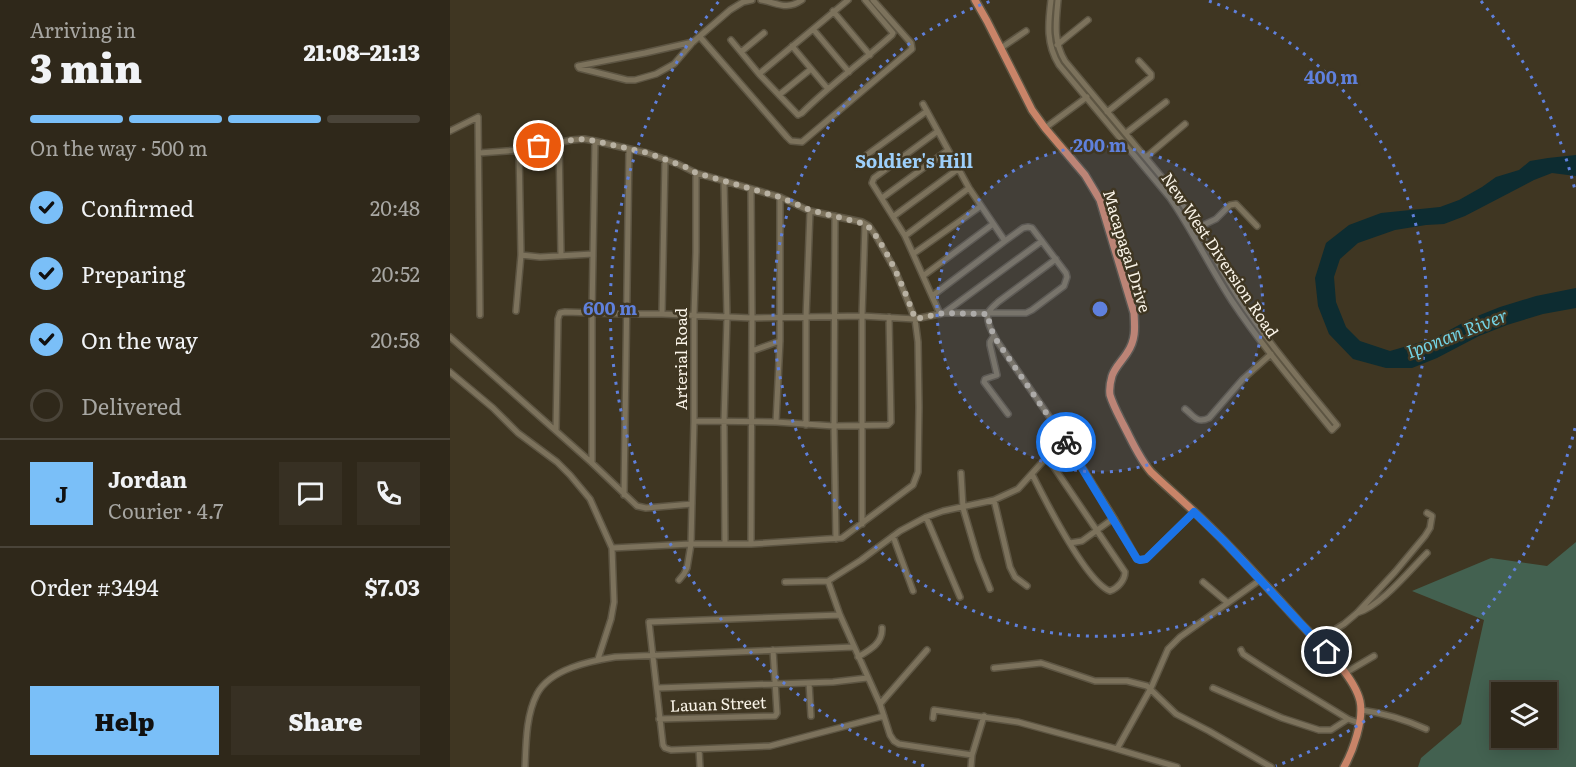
<!DOCTYPE html>
<html lang="en">
<head>
<meta charset="utf-8">
<style>
	body { margin:0; font-family:Literata,serif; background:#373023; color:#f1f3f6; height:100vh; display:flex; flex-direction:column; font-size:22px; white-space:nowrap }
	* { box-sizing:border-box; margin:0 }
	p { font-size:20px; color:#a7a6a2 }
	.icon { flex:none; width:33px; height:33px; fill:none; stroke:currentColor; stroke-width:2; stroke-linecap:round; stroke-linejoin:round }
	.map { position:relative; flex:1; overflow:hidden }
	.sheet { display:flex; flex-direction:column; background:#2f281a; width:450px }
	.sheet>* { flex:none }
	.controls { position:absolute; left:1041px; top:682px; display:grid; gap:12px }
	.controls a { display:grid; place-items:center; width:66px; height:66px; border-radius:0px; background:#2f281a; box-shadow:0 3px 15px #0003,0 0 0 2px #4a4439; font-size:30px }
	.pin { position:absolute; display:grid; place-items:center; width:51px; height:51px; color:#fff; margin:-26px; border:3px solid #fff; border-radius:50%; box-shadow:0 2px 6px #0007 }
	.courier { position:absolute; display:grid; place-items:center; width:60px; height:60px; margin:-30px; border:4px solid #1a73e8; border-radius:50%; background:#fff; color:#222; box-shadow:0 2px 8px #0007 }
	.head em { font-style:normal; font-weight:800 }
	.head div { display:flex; flex-direction:column-reverse }
	.head { display:flex; align-items:center; justify-content:space-between; height:102px; padding:0 30px }
	h1 { font-size:39px; font-weight:800; line-height:45px }
	.bar { display:grid; grid-template-columns:repeat(4,1fr); gap:9px 6px; align-content:center; height:72px; padding:0 30px }
	.bar i { height:8px; border-radius:4px; background:#4a4439 }
	.bar .active { background:#7abff8 }
	.bar p { grid-column:span 4 }
	.line { display:flex; align-items:center; gap:15px; padding:0 30px; border-top:2px solid #4a4439 }
	.line div { flex:1 }
	.round { display:grid; place-items:center; flex:none; width:63px; height:63px; border-radius:0px; background:#373023 }
	ol { padding:0 30px; list-style:none }
	li { display:flex; align-items:center; gap:18px; height:66px }
	li p { margin-inline-start:auto }
	li .icon { padding:6px; border-radius:50%; background:#7abff8; color:#111; stroke-width:4 }
	li:last-child { color:#a7a6a2 }
	li i { width:33px; height:33px; border:3px solid #4a4439; border-radius:50% }
	.button { display:flex; gap:12px; margin-top:auto; padding:12px 30px }
	.button a { flex:1; height:69px; border-radius:0px; background:#7abff8; color:#111; font-size:24px; font-weight:800; line-height:69px; text-align:center }
	.button a+a { background:#373023; color:#f1f3f6 }
	main { display:flex; flex:1; min-height:0 }
	.map>svg:first-child { display:block }
	.green { fill:#436150; fill-rule:evenodd }
	.water { fill:#0d2c31 }
	.lines { fill:none; stroke-linecap:round; stroke-linejoin:round }
	.minor-casing { stroke:#5d5543; stroke-width:8 }
	.major-casing { stroke:#5d5543; stroke-width:10 }
	.minor { stroke:#7c725c; stroke-width:5 }
	.major { stroke:#c98468; stroke-width:7 }
	.done { stroke:#b8b1a2; stroke-width:6; stroke-dasharray:0 10.8 }
	.route { stroke:#1a73e8; stroke-width:8 }
	.ring { fill:none; stroke:#5f80dc; stroke-width:3; stroke-dasharray:3 6 }
	.labels { text-anchor:middle; stroke-width:5; stroke-linejoin:round; paint-order:stroke }
	.street-label { font-size:16px; fill:#f9f3e7; stroke:#3f3622 }
	.neighbourhood-label { font-size:18px; font-weight:bold; fill:#9dcffa; stroke:#3f3622 }
	.water-label { font-size:18px; font-style:italic; fill:#73d2e3; stroke:#3f3622 }
	.centre { fill:#5f80dc; stroke:#3f3622; stroke-width:3 }
	.ring-label { font-size:18px; text-anchor:middle; font-weight:bold; fill:#5f80dc; stroke:#3f3622; stroke-width:5; stroke-linejoin:round; paint-order:stroke }
</style>
</head>
<body>
<main>
<section class="sheet">
<div class="head"><div><h1>3 min</h1><p>Arriving in</p></div><em>21:08–21:13</em></div>
<div class="bar"><i class="active"></i><i class="active"></i><i class="active"></i><i></i><p>On the way · 500 m</p></div>
<ol>
<li><svg class="icon" aria-label="check" viewBox="0 0 24 24"><path d="M5 12l5 5 9-10"/></svg>Confirmed<p>20:48</p></li>
<li><svg class="icon" aria-label="check" viewBox="0 0 24 24"><path d="M5 12l5 5 9-10"/></svg>Preparing<p>20:52</p></li>
<li><svg class="icon" aria-label="check" viewBox="0 0 24 24"><path d="M5 12l5 5 9-10"/></svg>On the way<p>20:58</p></li>
<li><i></i>Delivered</li>
</ol>
<div class="line" style="height:108px"><b class="round" style="background:#7abff8;color:#111">J</b><div><b>Jordan</b><p>Courier · 4.7</p></div><a class="round"><svg class="icon" aria-label="chat" viewBox="0 0 24 24"><path d="M4 5h16v11H9l-5 4z"/></svg></a><a class="round"><svg class="icon" aria-label="phone" viewBox="0 0 24 24"><path d="M5 4h4l2 5-3 2q2 4 5 5l2-3 5 2v4C11 20 4 13 5 4z"/></svg></a></div>
<div class="line" style="height:78px"><div>Order #3494</div><b>$7.03</b></div>
<div class="button"><a>Help</a><a>Share</a></div>
</section>
<div class="map">
<svg width="1126" height="767" viewBox="0 0 1126 767">
	<rect width="100%" height="100%" fill="#3f3622"/>
	<path class="green" d="M 1126,542 L 1126,767 L 968,767 L 971,758 L 1011,724 L 1034,620 L 962,591 L 1041,558 L 1097,566 ZM 1052,693 L 1096,693 L 1096,738 L 1052,738 Z"/>
	<path class="water" d="M 1126,155 L 1126,176 L 1102,173 L 1084,180 L 1015,216 L 994,224 L 976,225 L 945,230 L 908,243 L 890,259 L 884,277 L 886,302 L 896,327 L 910,341 L 940,351 L 985,338 L 1020,319 L 1050,307 L 1086,296 L 1126,288 L 1126,308 L 1093,314 L 1057,325 L 1029,336 L 987,358 L 962,368 L 936,368 L 903,359 L 879,334 L 868,306 L 865,278 L 876,243 L 899,225 L 931,213 L 990,207 L 1009,200 L 1032,187 L 1046,177 L 1069,170 L 1080,161 L 1098,158 Z"/>
	<g class="lines">
		<g class="minor-casing">
			<path id="minor" d="M 311,0 C 328,3 336,11 352,0
				M 601,0 C 598,24 596,44 609,65 L 720,198 C 743,231 760,268 782,301 C 812,346 848,388 882,430 L 887,425 C 853,384 818,342 788,297 C 766,263 749,226 726,194 L 615,61 C 603,41 606,22 608,0
				M 383,11 L 420,55
				M 363,29 L 399,72
				M 250,37 L 337,137 L 341,141 L 352,142 L 462,49 L 461,43 L 423,0
				M 281,40 L 309,74 L 348,115 L 352,113 C 380,85 412,62 442,35 L 443,33 L 415,0
				M 607,45 L 638,20
				M 342,46 L 378,89
				M 551,48 L 576,31
				M 291,52 L 314,33
				M 128,66 L 129,68 L 177,80 L 185,80 L 206,74 L 224,64 L 243,42 L 280,10 L 293,2 L 302,0
				M 128,66 L 195,53 L 243,42
				M 309,74 L 398,0
				M 329,95 L 361,69
				M 473,104 L 519,188 L 555,241
				M 657,112 L 701,77 L 701,74 L 689,61
				M 595,128 L 637,97
				M 0,131 L 28,117 L 30,315
				M 488,131 L 424,178 L 422,183 L 455,236 L 490,314
				M 676,133 L 716,102
				M 109,142 L 111,255
				M 29,153 L 69,150 L 122,140 L 134,139 L 145,141 L 197,153 L 228,164 L 246,173 L 330,197 L 360,211 L 412,222 L 419,226 L 426,236 L 445,270 L 465,319 L 468,342 L 469,407 L 468,472 L 463,485 L 392,538 L 301,544 L 241,544 L 162,548 L 164,602 L 161,619 L 148,659
				M 414,157 L 477,111
				M 696,157 L 735,124
				M 274,181 L 277,317 L 274,422 L 275,544
				M 301,189 L 302,318 L 301,544
				M 432,198 L 498,150
				M 385,216 L 384,426 L 386,539
				M 444,216 L 508,169
				M 747,228 L 766,219 L 780,205 L 786,204 L 807,226
				M 455,236 L 519,188
				M 463,254 L 531,206
				M 71,255 L 90,257 L 143,254
				M 606,259 L 548,302 C 545,305 540,309 538,313 C 536,323 543,333 547,341 L 614,438 L 664,518 L 687,559 L 690,560 L 696,559 L 744,512
				M 473,276 L 543,224
				M 66,311 L 71,255 L 69,150
				M 494,313 L 592,241
				M 212,314 L 215,159
				M 544,336 L 540,342 L 540,345 L 547,375 L 535,379 L 534,382 L 558,414
				M 0,337 L 142,463 L 187,506 L 196,508 L 242,504
				M 302,351 L 330,341
				M 0,372 L 43,408 L 68,433 L 107,462 L 120,475 L 140,499 L 162,548
				M 735,409 C 744,416 747,424 759,418 L 793,379 L 821,354
				M 244,421 L 326,422 L 384,426 L 438,425 L 441,422 L 439,317
				M 326,422 L 330,341 L 330,197
				M 356,425 L 356,318 L 360,211
				M 106,430 L 108,319 L 110,313 L 115,312 L 176,314 L 212,314 L 302,318 L 412,316 L 465,319 L 494,313 L 576,313 L 582,310 L 614,286 L 617,277 L 616,273 L 582,228 L 578,227 L 573,228 L 555,241 L 482,296
				M 142,463 L 142,313 L 145,141
				M 511,473 L 513,508 L 528,559 L 540,589
				M 582,474 C 595,500 636,582 660,591 C 668,588 675,580 675,572 L 597,457
				M 174,495 L 179,149
				M 544,500 L 560,567 L 565,577 L 577,586
				M 476,517 L 510,597
				M 412,524 L 412,316 L 415,224
				M 443,536 L 463,591
				M 620,543 L 632,541 L 664,518
				M 229,580 L 234,574 L 237,568 L 241,544 L 244,421 L 244,316 L 246,252 L 246,173
				M 378,581 L 390,615 L 430,704 L 440,735 L 444,741 L 449,744 L 522,755
				M 335,582 L 378,581 L 411,560 L 450,531 L 476,517 L 493,511 L 544,500 L 568,489 L 614,438
				M 753,582 L 778,603
				M 907,613 C 930,607 960,570 977,553
				M 390,615 L 199,622 L 213,745 L 215,748 L 221,750 L 320,746 L 434,716
				M 867,641 L 894,624 L 907,613 L 945,572 L 975,536 L 980,528 L 982,516 L 977,513
				M 791,650 L 793,654 C 827,677 863,697 898,719
				M 408,657 C 420,650 433,643 432,628
				M 544,668 L 591,663 L 645,681 L 677,681 L 697,686 L 726,714 L 759,731 L 821,767
				M 895,673 L 924,656
				M 359,683 L 361,716
				M 207,688 L 383,682 L 417,678
				M 763,688 L 832,718 L 869,730 L 881,730 L 898,719 L 909,723
				M 430,704 L 477,650
				M 911,710 C 933,713 956,720 976,729
				M 483,718 L 484,710 L 568,722 L 660,747 L 727,767
				M 209,719 L 325,716 L 327,713 L 323,650
				M 249,749 L 250,767
				M 667,749 L 701,688 L 718,649 L 730,637 L 810,580
				M 75,767 C 76,743 76,715 87,694 C 100,669 140,661 165,657 L 404,647
				M 521,767 L 522,755 L 534,716"/>
		</g>
		<g class="major-casing">
			<path id="major" d="M 525,0 L 537,21 L 582,110 L 595,128 L 635,175 L 650,200 L 684,313 C 685,328 686,340 677,353 C 672,361 665,367 662,376 C 660,383 659,388 660,395 C 663,405 668,414 673,424 C 682,441 689,458 701,472 C 720,490 740,507 758,525 C 790,556 819,589 849,622 C 868,642 904,675 910,701 C 914,720 903,751 894,767"/>
		</g>
		<use href="#minor" class="minor"/>
		<use href="#major" class="major"/>
	</g>
	<g class="lines">
		<path class="done" d="M 89,146 L 122,140 L 135,139 L 145,141 L 198,153 L 238,168 L 246,173 L 330,197 L 360,210 L 415,224 C 433,237 458,297 465,319 L 494,313 L 538,314 L 540,327 L 547,341 L 616,442"/>
		<path class="route" d="M 616,442 L 687,559 L 690,560 L 696,559 L 744,512 L 774,541 L 877,652"/>
	</g>
	<circle cx="650" cy="309" r="163" fill="#5f80dc" fill-opacity=".12"/>
	<g class="ring">
		<circle cx="650" cy="309" r="163"/>
		<path d="M759 1A327 327 0 1 1 541 1"/>
		<path d="M1125 428A490 490 0 0 1 826 766M474 766A490 490 0 0 1 269 1M1031 1A490 490 0 0 1 1125 190"/>
	</g>
	<g class="labels">
		<g class="street-label">
			<text transform="translate(677 251) rotate(73)" y="6">Macapagal Drive</text>
			<text transform="translate(770 255) rotate(56)" y="6">New West Diversion Road</text>
			<text transform="translate(231 359) rotate(-90)" y="6">Arterial Road</text>
			<text transform="translate(268 704) rotate(-2)" y="6">Lauan Street</text>
		</g>
		<g class="neighbourhood-label">
			<text x="464" y="168">Soldier's Hill</text>
		</g>
		<g class="water-label">
			<text transform="translate(1007 334) rotate(-21)" y="6">Iponan River</text>
		</g>
	</g>
	<circle cx="650" cy="309" r="9" class="centre"/>
	<g class="ring-label">
		<text x="881" y="84">400 m</text>
		<text x="650" y="152">200 m</text>
		<text x="160" y="315">600 m</text>
	</g>
</svg>
<div class="controls">
<a><svg class="icon" aria-label="layers" viewBox="0 0 24 24"><path d="M12 4l9 5-9 5-9-5zM3 14l9 5 9-5"/></svg></a>
</div>
<div class="pin" style="left:89px;top:146px;background:#ea580c"><svg class="icon" aria-label="bag" viewBox="0 0 24 24"><path d="M5 8h14l-1 12H6zM9 8a3 3 0 0 1 6 0"/></svg></div>
<div class="pin" style="left:877px;top:652px;background:#1f2937"><svg class="icon" aria-label="home" viewBox="0 0 24 24"><path d="M3 11l9-7 9 7M6 9v11h12V9"/></svg></div>
<div class="courier" style="left:616px;top:442px"><svg class="icon" aria-label="bike" viewBox="0 0 24 24"><circle cx="6" cy="16" r="4"/><circle cx="18" cy="16" r="4"/><path d="M6 16l4-8h5l3 8M10 8l3 8H6M13 5h3"/></svg></div>
</div>
</main>
</body>
</html>
